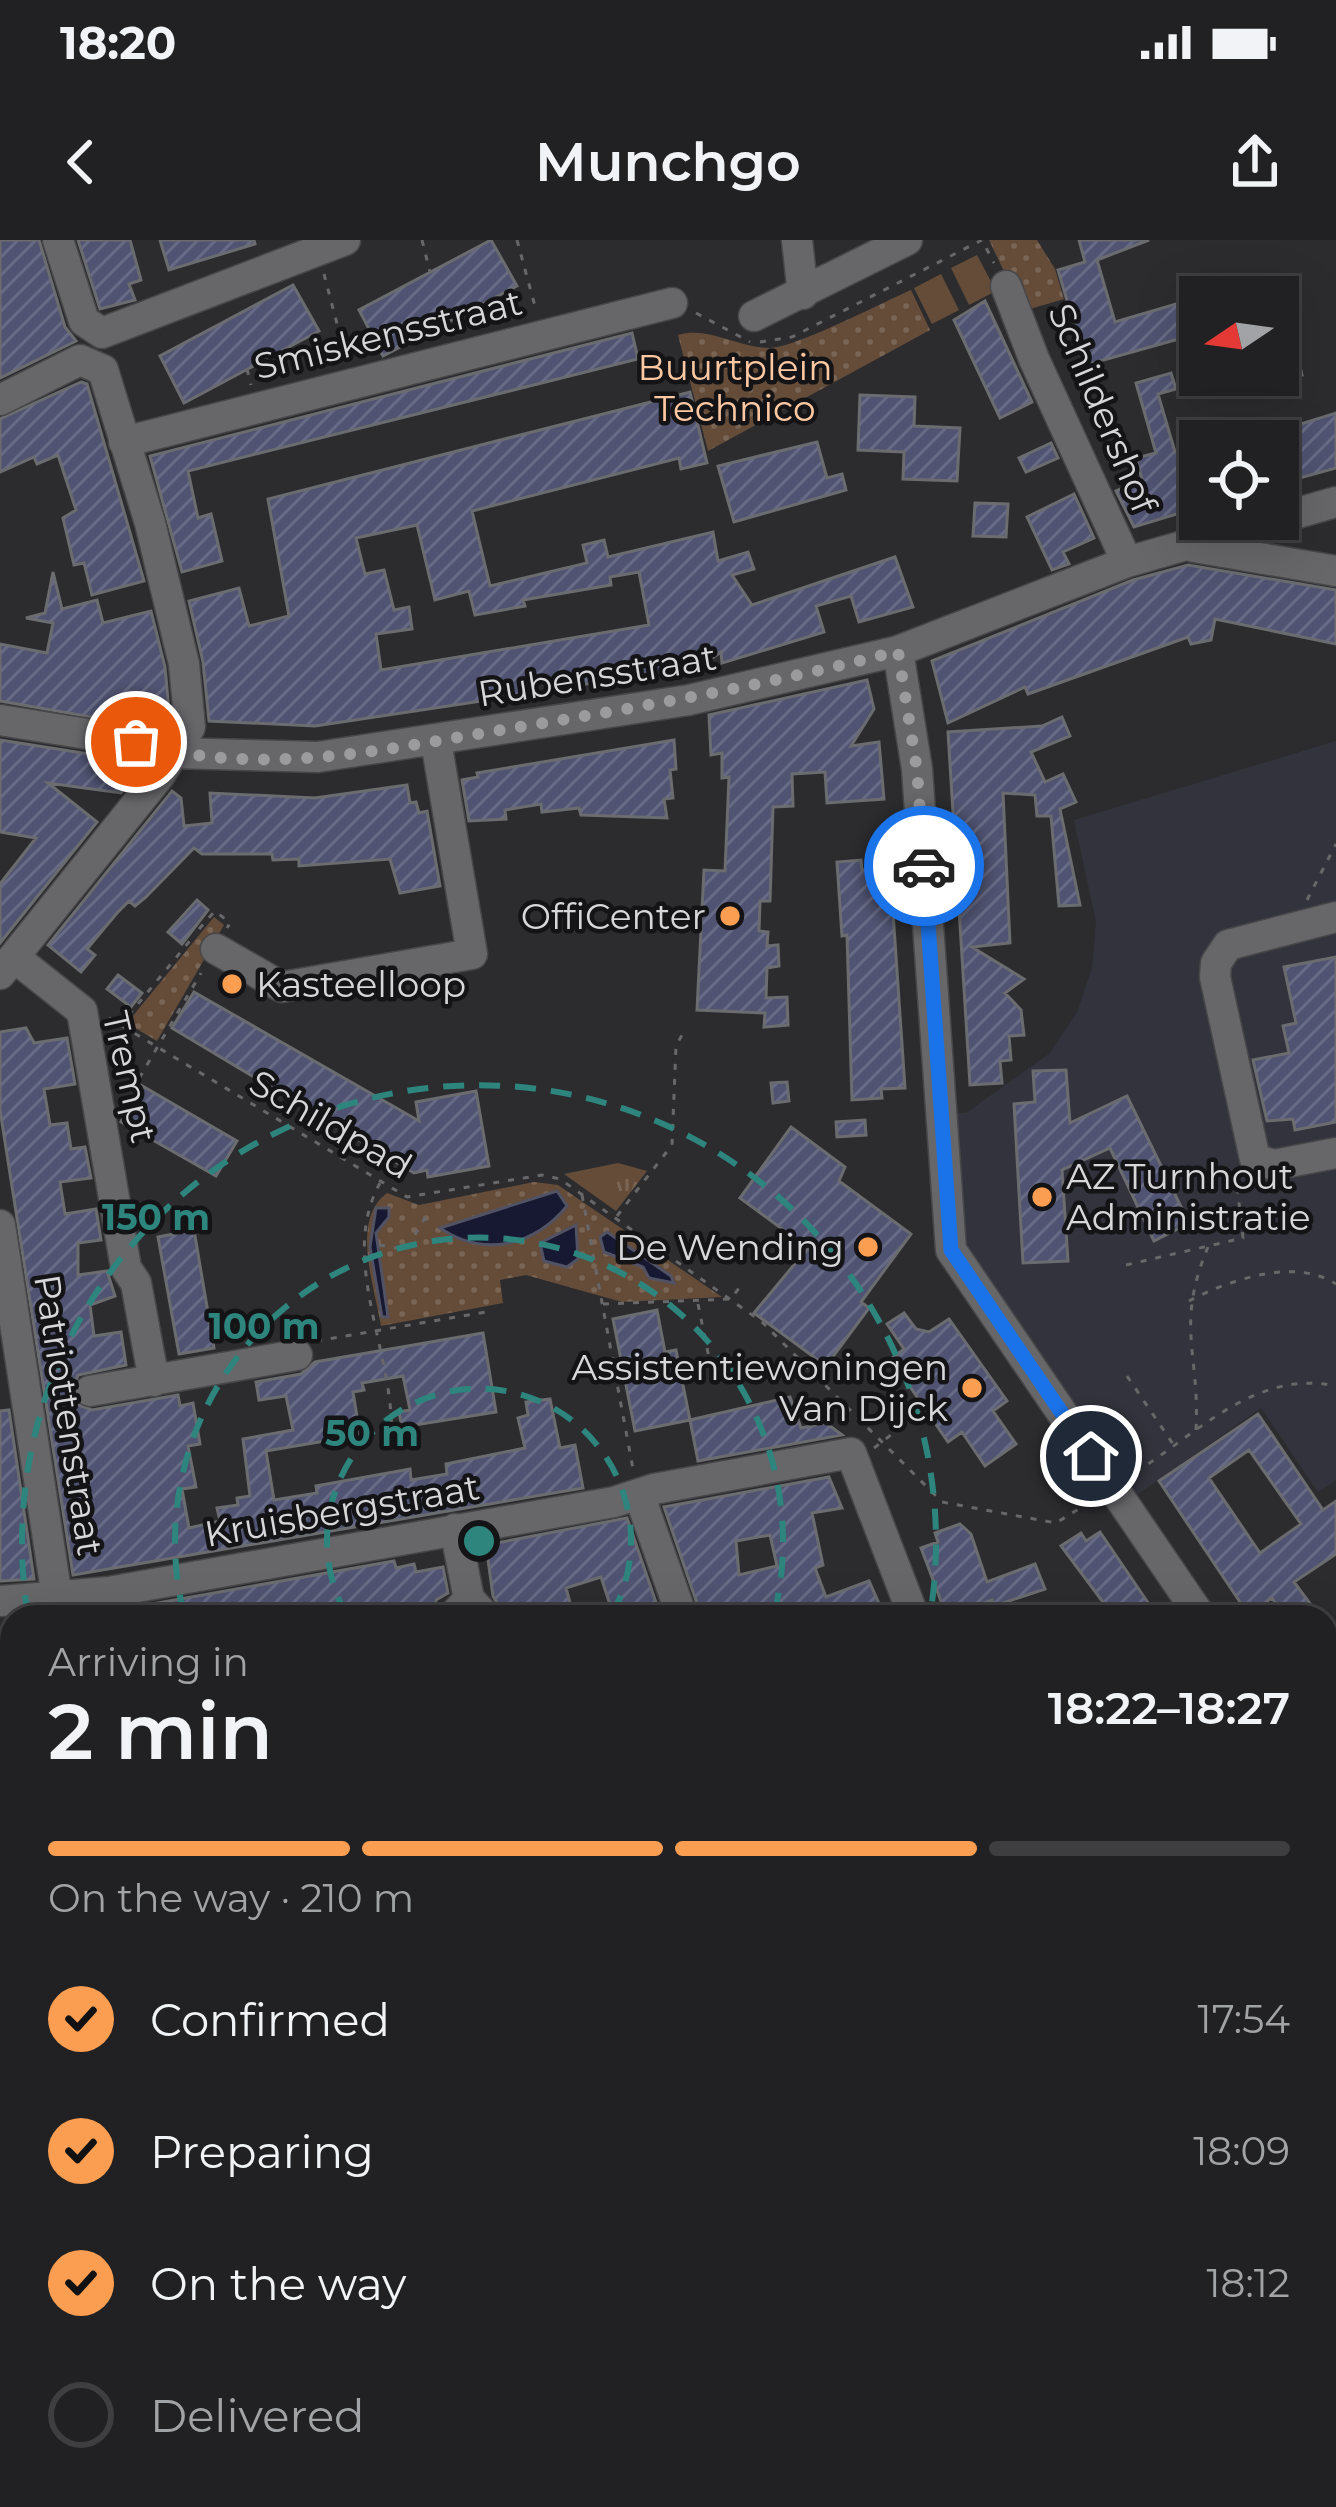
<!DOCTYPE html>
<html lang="en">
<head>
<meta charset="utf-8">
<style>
	body { margin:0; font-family:Montserrat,sans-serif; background:#29292b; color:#f1f3f6; height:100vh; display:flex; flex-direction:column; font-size:45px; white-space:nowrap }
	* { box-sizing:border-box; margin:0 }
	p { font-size:39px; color:#a2a3a6 }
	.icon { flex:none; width:66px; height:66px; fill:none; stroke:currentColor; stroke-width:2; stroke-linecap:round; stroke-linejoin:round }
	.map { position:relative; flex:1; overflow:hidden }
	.drawer { position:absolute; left:0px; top:1365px; width:1338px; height:903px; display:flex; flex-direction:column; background:#212123; border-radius:36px 36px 0 0; box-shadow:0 12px 48px #0002,0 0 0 3px #3e3e41 }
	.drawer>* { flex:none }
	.needle { width:78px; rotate:257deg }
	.controls { position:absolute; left:1179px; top:36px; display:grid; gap:24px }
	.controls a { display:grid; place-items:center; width:120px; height:120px; border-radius:0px; background:#212123; box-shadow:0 12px 48px #0002,0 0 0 3px #3e3e41; font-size:60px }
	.pin { position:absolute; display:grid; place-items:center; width:102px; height:102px; color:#fff; margin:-51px; border:6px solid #fff; border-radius:50%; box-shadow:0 3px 12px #0007 }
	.courier { position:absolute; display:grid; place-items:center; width:120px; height:120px; margin:-60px; border:9px solid #1a73e8; border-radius:50%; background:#fff; color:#222; box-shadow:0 3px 15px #0007 }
	.summary em { font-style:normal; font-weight:600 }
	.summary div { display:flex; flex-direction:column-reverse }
	.summary { display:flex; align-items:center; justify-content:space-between; height:204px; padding:0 48px }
	h1 { font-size:78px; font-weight:600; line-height:90px }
	.bar { display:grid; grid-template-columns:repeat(4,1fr); gap:18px 12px; align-content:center; height:144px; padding:0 48px }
	.bar i { height:15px; border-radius:9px; background:#3e3e41 }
	.bar .selected { background:#fb9e51 }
	.bar p { grid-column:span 4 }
	ol { padding:0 48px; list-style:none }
	li { display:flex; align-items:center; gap:36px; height:132px }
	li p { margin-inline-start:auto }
	li .icon { padding:12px; border-radius:50%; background:#fb9e51; color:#111; stroke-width:4 }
	li:last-child { color:#a2a3a6 }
	li i { width:66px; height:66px; border:6px solid #3e3e41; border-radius:50% }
	.status { display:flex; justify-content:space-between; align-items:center; height:84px; padding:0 60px; background:#212123; direction:ltr }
	.status svg { height:33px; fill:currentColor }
	header { display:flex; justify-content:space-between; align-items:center; height:156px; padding:0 48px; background:#212123; font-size:54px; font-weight:600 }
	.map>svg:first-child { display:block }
	.built { fill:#32333c }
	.grass { fill:url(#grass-tufts) }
	.park { fill:url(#park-dots) }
	.pitch { fill:#654c39 }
	.water { fill:#171932; stroke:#515264; stroke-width:3 }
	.building { fill:url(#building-hatch); stroke:#6b6c6f; stroke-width:3; fill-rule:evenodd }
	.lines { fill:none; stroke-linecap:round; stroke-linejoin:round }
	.minor-casing { stroke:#474749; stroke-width:33 }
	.path { stroke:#68686a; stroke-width:3; stroke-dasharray:6 9; stroke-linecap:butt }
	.minor { stroke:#67676a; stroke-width:30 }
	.done { stroke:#9b9b9e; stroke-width:12; stroke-dasharray:0 21.6 }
	.route { stroke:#1a73e8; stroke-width:15 }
	.ring { fill:none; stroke:#2d857e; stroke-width:6; stroke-dasharray:21 15 }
	.poi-dot { fill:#fb9e51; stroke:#141416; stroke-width:4.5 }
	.labels { text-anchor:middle; stroke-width:9; stroke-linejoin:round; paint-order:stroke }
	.street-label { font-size:36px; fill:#d7d7d9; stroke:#141416 }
	.park-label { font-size:36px; fill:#fec9a2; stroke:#141416 }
	.poi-label { font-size:36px; fill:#d7d7d9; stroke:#141416; text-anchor:end }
	.centre { fill:#2d857e; stroke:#141416; stroke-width:6 }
	.ring-label { font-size:36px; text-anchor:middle; font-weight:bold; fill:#2d857e; stroke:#141416; stroke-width:9; stroke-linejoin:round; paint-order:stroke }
</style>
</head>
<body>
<div class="status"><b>18:20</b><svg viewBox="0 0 49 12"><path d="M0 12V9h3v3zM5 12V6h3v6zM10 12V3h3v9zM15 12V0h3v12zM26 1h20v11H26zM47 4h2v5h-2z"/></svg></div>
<header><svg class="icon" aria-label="back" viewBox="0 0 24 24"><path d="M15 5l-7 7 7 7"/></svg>Munchgo<svg class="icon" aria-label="share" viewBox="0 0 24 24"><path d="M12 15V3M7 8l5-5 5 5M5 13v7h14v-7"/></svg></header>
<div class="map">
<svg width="1336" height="2267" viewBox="0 0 1336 2267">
	<defs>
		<pattern id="grass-tufts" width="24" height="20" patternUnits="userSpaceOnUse" patternTransform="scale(3)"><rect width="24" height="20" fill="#654c39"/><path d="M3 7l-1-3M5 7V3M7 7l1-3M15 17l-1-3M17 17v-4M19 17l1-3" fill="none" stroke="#7a6555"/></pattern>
		<pattern id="park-dots" width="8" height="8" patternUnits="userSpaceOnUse" patternTransform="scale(3)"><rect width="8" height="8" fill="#654c39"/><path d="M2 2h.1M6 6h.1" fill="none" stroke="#7a6555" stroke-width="1.8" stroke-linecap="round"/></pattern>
		<pattern id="building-hatch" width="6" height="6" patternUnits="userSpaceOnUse" patternTransform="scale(3)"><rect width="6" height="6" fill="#505371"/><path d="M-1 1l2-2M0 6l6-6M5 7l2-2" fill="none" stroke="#686b85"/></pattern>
	</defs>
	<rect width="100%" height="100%" fill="#2c2c2f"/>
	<path class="built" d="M 1336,501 L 1336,1240 L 1318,1252 L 1261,1168 L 1137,1255 L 958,1009 L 956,873 L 966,873 L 1050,813 L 1077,772 L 1092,728 L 1096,682 L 1074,580 Z"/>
	<path class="grass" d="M 618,923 L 647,931 L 616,971 L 564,934 Z"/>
	<path class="park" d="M 989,0 L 1037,0 L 1055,29 L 1064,59 L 1023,71 Z
		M 911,50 L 930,90 L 708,211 L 678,95 C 709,86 737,108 770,108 C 797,107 881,63 911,50 Z
		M 214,677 L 224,685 L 157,801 L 127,783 Z
		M 534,942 L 558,945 L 722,1057 L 622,1062 L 526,1035 L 500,1040 L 503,1063 L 381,1086 C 375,1048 350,980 387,953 L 419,965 Z"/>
	<path class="pitch" d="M 977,15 L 996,51 L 969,65 L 951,28 Z
		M 941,34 L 959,70 L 932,84 L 914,48 Z"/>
	<path class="water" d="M 557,951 L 567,966 C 534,1006 484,1018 440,988 Z
		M 376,968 L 389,968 L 389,977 L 376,993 L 388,1077 L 382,1077 L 370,1007 Z
		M 576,985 L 578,1019 L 567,1027 L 544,1021 L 540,1003 Z
		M 607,992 L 671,1036 L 674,1043 L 649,1038 L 643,1027 L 604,1012 L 600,997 Z"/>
	<path class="building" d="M 0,0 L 39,0 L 65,87 L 76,101 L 0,138 Z
		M 78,0 L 130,0 L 141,40 L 129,44 L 135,60 L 100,69 Z
		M 160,0 L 254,0 L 255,4 L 169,30 Z
		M 491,0 L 517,46 L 383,116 L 359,70 Z
		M 1079,0 L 1149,0 L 1097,20 L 1115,82 L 1200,57 L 1200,93 L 1086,125 L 1058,30 L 1085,22 Z
		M 1260,40 L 1266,57 L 1217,57 L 1216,53 Z
		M 293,45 L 319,91 L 184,163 L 160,116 Z
		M 985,61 L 1032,162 L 1000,178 L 954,80 Z
		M 632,93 L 638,119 L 188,231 L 198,278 L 211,274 L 222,321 L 182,332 L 150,216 Z
		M 1293,97 L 1302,135 L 1278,140 L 1278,101 Z
		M 1171,133 L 1176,149 L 1158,154 L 1175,212 L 1200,205 L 1200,267 L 1134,287 L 1116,251 L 1142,239 L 1136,218 L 1156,213 L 1136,143 Z
		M 81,142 L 87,144 L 144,341 L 92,355 L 84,323 L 74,325 L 63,278 L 76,270 L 58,215 L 37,224 L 34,217 L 0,232 L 0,179 Z
		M 690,152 L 707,223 L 681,229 L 679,218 L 472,271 L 490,346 L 587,323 L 583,305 L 604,300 L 608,317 L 713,292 L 718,321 L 748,312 L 754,329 L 732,335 L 752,365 L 895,317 L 913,367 L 859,382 L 851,356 L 816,366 L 824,392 L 722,423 L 721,412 L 702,425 L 562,448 L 550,449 L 538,440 L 528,454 L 315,486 L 209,481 L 203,422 L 189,361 L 239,348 L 249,386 L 289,376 L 268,259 ZM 417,285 L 435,360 L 469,351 L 475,375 L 525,366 L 523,360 L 611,345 L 610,337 L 639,332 L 649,385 L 381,430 L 376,394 L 412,389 L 409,367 L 394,370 L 384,330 L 365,334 L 356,298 Z
		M 860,155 L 915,157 L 914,186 L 960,188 L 957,241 L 903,239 L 904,212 L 858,210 Z
		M 1336,173 L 1336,228 L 1278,244 L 1278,191 Z
		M 817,202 L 827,238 L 842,234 L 846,250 L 734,282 L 718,226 Z
		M 1051,203 L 1058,218 L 1026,232 L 1019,218 Z
		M 1074,254 L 1094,298 L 1063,312 L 1069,324 L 1052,330 L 1027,277 Z
		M 975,263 L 1008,264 L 1006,297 L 973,296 Z
		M 1188,325 L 1336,350 L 1336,404 L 1215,379 L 1211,400 L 1191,404 L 1188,397 L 1028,454 L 1025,447 L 948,483 L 932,421 L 1133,340 Z
		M 53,332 L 62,369 L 97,360 L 103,383 L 151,371 L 165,427 L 170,482 L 165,490 L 0,461 L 0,404 L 47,413 L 53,383 L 26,378 L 45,373 Z
		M 867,440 L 874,469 L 851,506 L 879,502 L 884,559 L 827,563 L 825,532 L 792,534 L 793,566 L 773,567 L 770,661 L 760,661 L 759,691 L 768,692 L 767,706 L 778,705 L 779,726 L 767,728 L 766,758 L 787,757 L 788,785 L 764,787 L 765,773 L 697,770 L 704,630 L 725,631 L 729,537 L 722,538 L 722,513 L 711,515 L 709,475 Z
		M 1062,477 L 1070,496 L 1031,512 L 1045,542 L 1063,534 L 1076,562 L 1060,569 L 1080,665 L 1059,666 L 1051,576 L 1037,576 L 1035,555 L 1003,553 L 1010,703 L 972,707 L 1024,739 L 1005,753 L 1021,770 L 1024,795 L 1009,796 L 1011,820 L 1000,821 L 1002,843 L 970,845 L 948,492 L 1042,486 Z
		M 0,500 L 133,521 L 141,528 L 121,553 L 48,543 L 97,582 L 0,703 L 0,644 L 36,598 L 0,592 Z
		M 674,500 L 676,529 L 670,530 L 673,558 L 664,559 L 667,578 L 581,575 L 579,568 L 542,572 L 541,564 L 505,570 L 506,579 L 469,581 L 462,540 L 478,537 L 477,533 Z
		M 407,545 L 410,563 L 416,562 L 419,573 L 427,571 L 440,646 L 400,653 L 390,619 L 299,626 L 299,619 L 273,620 L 272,614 L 202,614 L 194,608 L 146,657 L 135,666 L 129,661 L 117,673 L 87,709 L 95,715 L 81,732 L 48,705 L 172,551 L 181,558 L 184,586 L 212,583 L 210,553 L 315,558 Z
		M 861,620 L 862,630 L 890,628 L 905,848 L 881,849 L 882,858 L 852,860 L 847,695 L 842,696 L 837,622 Z
		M 197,660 L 208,670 L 182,704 L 168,692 Z
		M 1336,717 L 1336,882 L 1295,890 L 1293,879 L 1267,881 L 1253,820 L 1289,813 L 1283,786 L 1296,783 L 1284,727 Z
		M 118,735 L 142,753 L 131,767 L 107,749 Z
		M 194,752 L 419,881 L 416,862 L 476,851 L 489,926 L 428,937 L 427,930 L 414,933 L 172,788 Z
		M 26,788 L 34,803 L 67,798 L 75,844 L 44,849 L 50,885 L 67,883 L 71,909 L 85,907 L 91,938 L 60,942 L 65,974 L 96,969 L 101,1000 L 78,1003 L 78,1035 L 107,1031 L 115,1056 L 90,1065 L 94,1096 L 121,1092 L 126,1125 L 78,1135 L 71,1155 L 76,1164 L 92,1170 L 178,1155 L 180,1166 L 193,1163 L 200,1204 L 188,1206 L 196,1247 L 182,1249 L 189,1288 L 220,1281 L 217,1268 L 238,1265 L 237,1258 L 250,1256 L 243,1199 L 293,1190 L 286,1156 L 259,1160 L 256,1142 L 301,1134 L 315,1122 L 483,1093 L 496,1172 L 402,1187 L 399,1172 L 410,1170 L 403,1136 L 362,1143 L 364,1150 L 353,1152 L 360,1195 L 266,1211 L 274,1260 L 317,1253 L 316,1246 L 410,1229 L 411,1240 L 447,1234 L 446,1224 L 525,1208 L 518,1178 L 528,1175 L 526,1162 L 550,1159 L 560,1208 L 575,1205 L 583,1248 L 73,1335 L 0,870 L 0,792 Z
		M 1066,830 L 1070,883 L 1127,856 L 1189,983 L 1154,1001 L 1110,908 L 1062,930 L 1068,1021 L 1023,1023 L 1014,864 L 1035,862 L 1033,831 Z
		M 787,842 L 789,861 L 773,863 L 771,843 Z
		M 139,844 L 237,901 L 216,936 L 121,882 Z
		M 865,880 L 866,895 L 837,897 L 836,882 Z
		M 791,887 L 845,927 L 839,941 L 911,994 L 861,1062 L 869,1068 L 826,1126 L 754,1073 L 808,1008 L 740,958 Z
		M 194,990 L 214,1108 L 179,1114 L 158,997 Z
		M 657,1070 L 665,1112 L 676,1110 L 690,1180 L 635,1191 L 613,1079 Z
		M 904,1073 L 916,1089 L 929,1092 L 949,1079 L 1007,1161 L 993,1171 L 1016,1204 L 985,1226 L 962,1192 L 948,1202 L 891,1119 L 904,1109 L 887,1084 Z
		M 790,1157 L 801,1188 L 826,1183 L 842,1195 L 698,1221 L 690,1180 Z
		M 9,1170 L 34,1339 L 0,1341 L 0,1171 Z
		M 1258,1174 L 1323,1270 L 1336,1261 L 1336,1314 L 1294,1342 L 1320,1377 L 1285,1377 L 1272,1358 L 1248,1374 L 1159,1241 ZM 1249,1210 L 1301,1284 L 1260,1313 L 1209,1238 Z
		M 829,1237 L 842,1268 L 812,1273 L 823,1325 L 815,1328 L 826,1357 L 869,1341 L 885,1377 L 727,1377 L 726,1369 L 701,1375 L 664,1267 ZM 770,1295 L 777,1326 L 739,1335 L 736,1301 Z
		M 627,1278 L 661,1377 L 614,1377 L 601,1337 L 566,1348 L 574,1377 L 505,1377 L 493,1356 L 486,1305 Z
		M 960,1284 L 971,1294 L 987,1342 L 1035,1324 L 1045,1349 L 994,1366 L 992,1360 L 947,1377 L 921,1308 L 938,1302 L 935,1293 Z
		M 1100,1292 L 1151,1367 L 1136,1377 L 1114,1377 L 1061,1306 L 1081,1293 L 1086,1301 Z
		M 394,1321 L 396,1328 L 414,1324 L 416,1332 L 443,1327 L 448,1353 L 436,1360 L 433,1377 L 79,1377 Z"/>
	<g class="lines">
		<g class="minor-casing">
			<path id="minor" d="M 58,0 L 84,81 L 102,93 L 345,0
				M 797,0 L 803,54
				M 1006,46 L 1034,119 L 1127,322
				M 754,76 L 907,0
				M 0,160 L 80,120 L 103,130 L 150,283 L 184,424 L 190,487 L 160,535 L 0,734
				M 124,202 L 672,63
				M 1194,307 L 1336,331
				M 898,411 L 917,529 L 951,1010 L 1201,1377
				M 0,480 L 137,502 L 174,513 L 318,517 L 689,460 L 898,411 L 1127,322 L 1336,262
				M 1336,677 L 1228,705 L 1216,723 L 1215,737 L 1255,919 L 1274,925 L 1336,913
				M 216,709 L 282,747 L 472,714 L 436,501
				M 14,717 L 82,771 L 126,1028 L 136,1043 L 154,1141
				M 0,985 L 60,1377
				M 90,1151 L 297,1115
				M 639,1254 L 682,1377
				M 455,1289 L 469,1359
				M 0,1361 L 109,1352 L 614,1262 L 654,1249 L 851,1213 L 914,1377
				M 452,1377 L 469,1359 L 486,1377
				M 1326,1549 L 1336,1563
				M 1326,1631 L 1336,1628
				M 1326,1924 L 1336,1919
				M 261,2256 L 264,2267
				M 560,2267 L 584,2256"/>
		</g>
		<path class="path" d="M 422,0 L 430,32
			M 517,0 L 536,70
			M 324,34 L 346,118
			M 696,73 L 750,102
			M 760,102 L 792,97 L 982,0 L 994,23
			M 247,129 L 251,145
			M 1307,660 L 1336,604
			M 199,689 L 215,671 L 230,683 L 227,688
			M 109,778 L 407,957 L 542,935 L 560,939 L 762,1082 L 942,1262 L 1056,1283 L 1093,1260
			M 119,787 L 193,697
			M 124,864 L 201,733
			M 380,943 C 337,1020 397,1117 391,1200
			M 582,955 L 633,1229
			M 617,976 L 672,905 L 676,806 L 682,795
			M 379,1005 L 406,1010 L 426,976
			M 1126,1025 L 1243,998 L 1236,936
			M 1189,1061 C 1229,1040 1295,1017 1336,1044
			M 603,1064 L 731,1059 L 742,1044
			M 698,1064 L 712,1132 L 741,1126
			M 316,1101 L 486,1072
			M 1127,1136 L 1175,1207
			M 1196,1190 C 1200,1112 1175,1086 1208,1007
			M 874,1208 L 905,1184
			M 1136,1232 C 1199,1192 1257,1129 1336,1146"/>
		<use href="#minor" class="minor"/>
	</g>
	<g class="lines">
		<path class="done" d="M 136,502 C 259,540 396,507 519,487 C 647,466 772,444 898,411 L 917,530 L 924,626"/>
		<path class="route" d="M 924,626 L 951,1010 L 1091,1216"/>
	</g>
	<g class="ring">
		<path d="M347 1376A152 152 0 1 1 611 1376"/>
		<path d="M184 1375A304 304 0 1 1 774 1375"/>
		<path d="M28 1376A457 457 0 1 1 930 1376"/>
	</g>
	<g class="poi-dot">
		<circle cx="730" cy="676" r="12"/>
		<circle cx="232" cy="744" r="12"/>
		<circle cx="1042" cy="957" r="12"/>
		<circle cx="868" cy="1007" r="12"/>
		<circle cx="972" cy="1148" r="12"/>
	</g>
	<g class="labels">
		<g class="street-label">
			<text transform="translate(388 94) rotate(-14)" y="13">Smiskensstraat</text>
			<text transform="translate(1103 168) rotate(67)" y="13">Schildershof</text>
			<text transform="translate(597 435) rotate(-9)" y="13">Rubensstraat</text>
			<text transform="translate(130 837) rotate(77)" y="13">Trempt</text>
			<text transform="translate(331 884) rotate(30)" y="13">Schildpad</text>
			<text transform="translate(69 1175) rotate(81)" y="13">Patriottenstraat</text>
			<text transform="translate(342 1270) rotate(-10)" y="13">Kruisbergstraat</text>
		</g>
		<g class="park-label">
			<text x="735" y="140">Buurtplein<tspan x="735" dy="41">Technico</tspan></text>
		</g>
		<g class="poi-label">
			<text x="706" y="689">OffiCenter</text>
			<text x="256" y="757" text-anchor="start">Kasteelloop</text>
			<text x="1066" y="949" text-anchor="start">AZ Turnhout<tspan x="1066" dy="41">Administratie</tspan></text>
			<text x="844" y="1020">De Wending</text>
			<text x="948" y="1140">Assistentiewoningen<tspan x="948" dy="41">Van Dijck</tspan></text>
		</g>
	</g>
	<circle cx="479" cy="1301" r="18" class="centre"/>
	<g class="ring-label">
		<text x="156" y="990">150 m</text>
		<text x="264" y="1099">100 m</text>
		<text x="372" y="1206">50 m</text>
	</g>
</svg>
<div class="controls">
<a><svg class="needle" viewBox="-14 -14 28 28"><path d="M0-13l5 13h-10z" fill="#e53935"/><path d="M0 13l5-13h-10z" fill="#a2a3a6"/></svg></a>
<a><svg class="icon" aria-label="locate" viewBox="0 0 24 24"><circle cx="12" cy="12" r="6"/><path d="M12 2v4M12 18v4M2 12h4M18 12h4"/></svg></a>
</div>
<div class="pin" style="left:136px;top:502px;background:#ea580c"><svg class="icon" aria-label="bag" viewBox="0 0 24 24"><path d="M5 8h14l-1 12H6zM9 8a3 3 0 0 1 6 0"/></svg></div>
<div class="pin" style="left:1091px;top:1216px;background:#1f2937"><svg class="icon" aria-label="home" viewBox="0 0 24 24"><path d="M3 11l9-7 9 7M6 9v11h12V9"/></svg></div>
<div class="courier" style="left:924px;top:626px"><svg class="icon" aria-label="car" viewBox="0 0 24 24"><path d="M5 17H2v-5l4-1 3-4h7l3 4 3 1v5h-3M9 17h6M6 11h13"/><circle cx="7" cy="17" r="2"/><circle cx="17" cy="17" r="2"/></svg></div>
<section class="drawer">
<div class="summary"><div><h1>2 min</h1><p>Arriving in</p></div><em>18:22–18:27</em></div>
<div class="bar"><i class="selected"></i><i class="selected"></i><i class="selected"></i><i></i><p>On the way · 210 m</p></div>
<ol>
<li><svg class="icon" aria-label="check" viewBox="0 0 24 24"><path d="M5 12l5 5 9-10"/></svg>Confirmed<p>17:54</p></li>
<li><svg class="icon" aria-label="check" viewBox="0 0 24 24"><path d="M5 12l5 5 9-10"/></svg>Preparing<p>18:09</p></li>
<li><svg class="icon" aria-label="check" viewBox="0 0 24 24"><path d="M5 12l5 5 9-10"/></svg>On the way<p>18:12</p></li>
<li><i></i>Delivered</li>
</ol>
</section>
</div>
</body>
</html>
